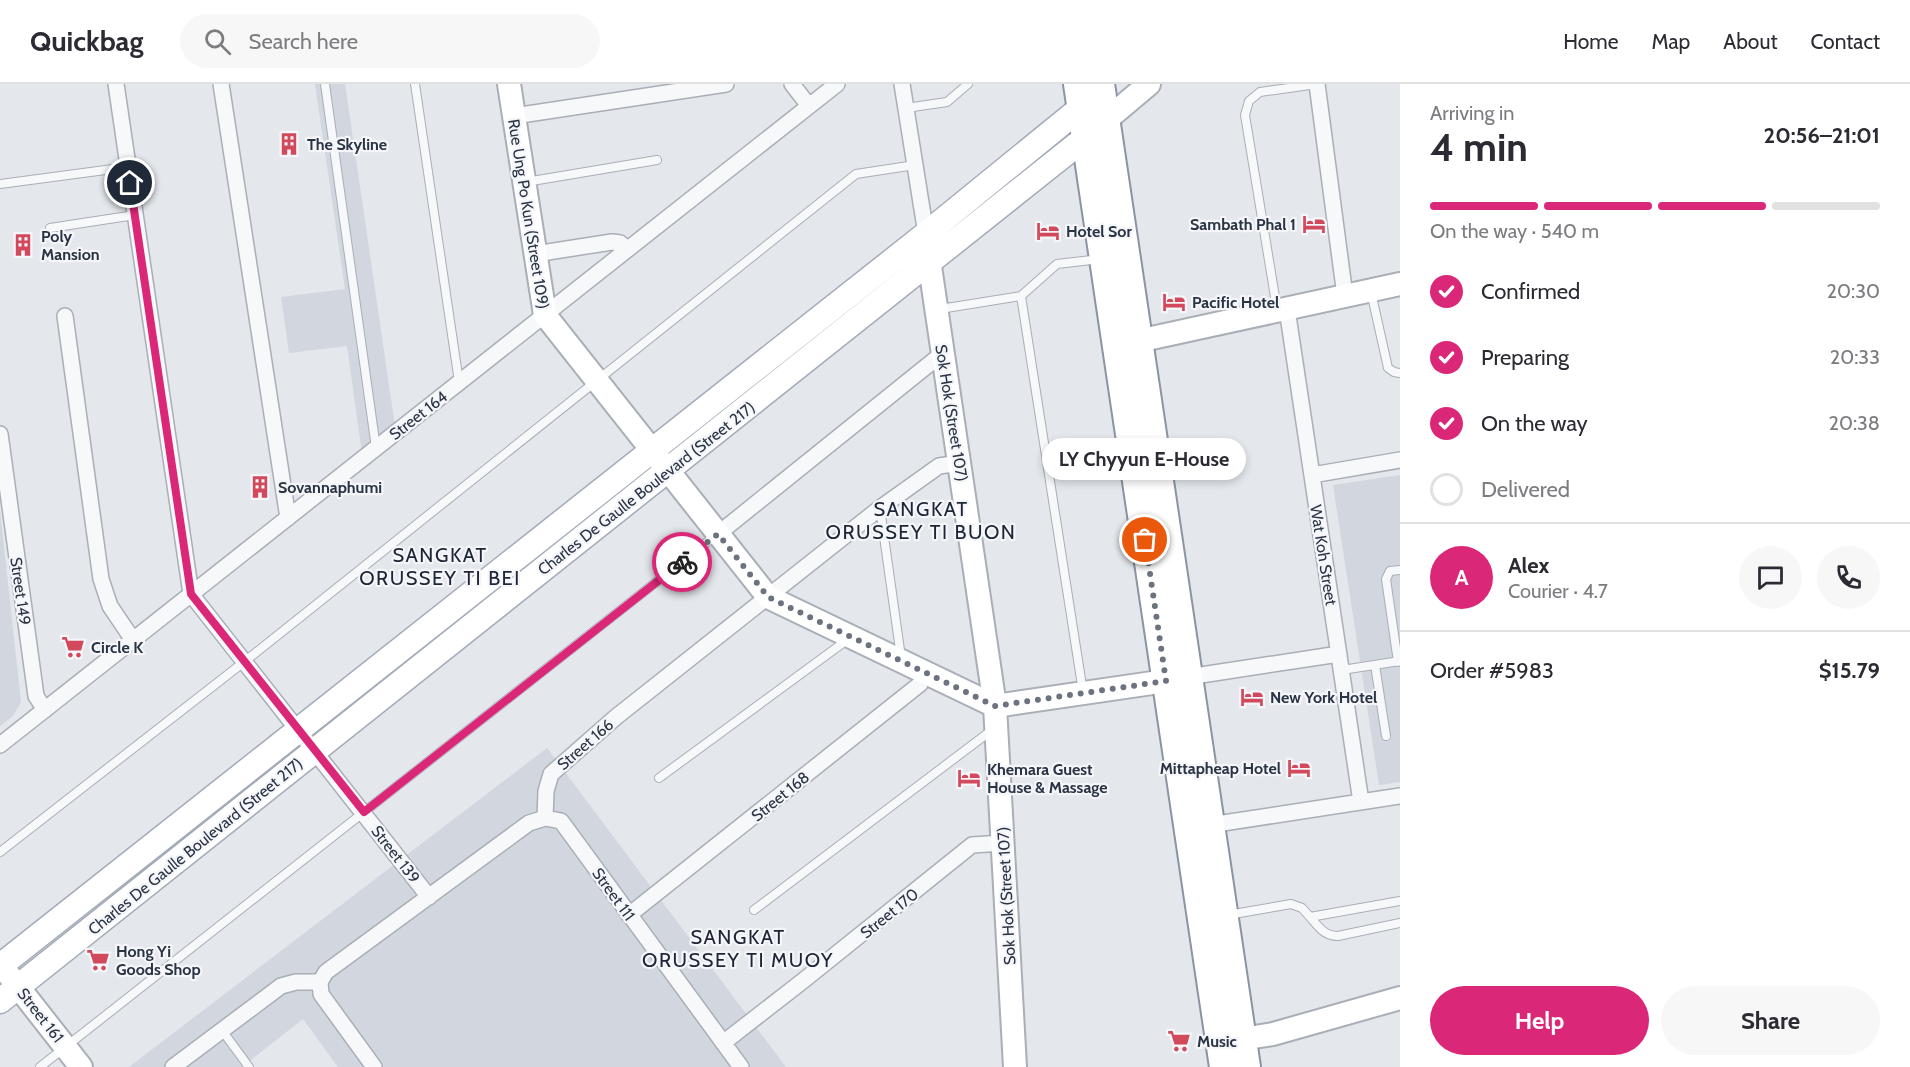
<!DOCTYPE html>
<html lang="en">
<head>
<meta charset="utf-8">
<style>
	body { margin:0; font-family:Cabin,sans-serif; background:#f7f7f7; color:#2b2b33; height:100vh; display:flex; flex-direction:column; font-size:22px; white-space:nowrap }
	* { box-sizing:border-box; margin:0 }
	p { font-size:20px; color:#7c7c81 }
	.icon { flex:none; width:33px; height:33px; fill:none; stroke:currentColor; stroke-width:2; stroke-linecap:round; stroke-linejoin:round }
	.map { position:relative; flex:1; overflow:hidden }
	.panel { display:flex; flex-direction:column; background:#fff; width:510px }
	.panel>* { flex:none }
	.pin { position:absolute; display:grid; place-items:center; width:51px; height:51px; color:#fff; margin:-26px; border:3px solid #fff; border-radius:50%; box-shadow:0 2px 6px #0007 }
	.courier { position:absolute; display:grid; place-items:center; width:60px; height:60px; margin:-30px; border:4px solid #db2777; border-radius:50%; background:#fff; color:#222; box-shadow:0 2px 8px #0007 }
	.bubble { position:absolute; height:42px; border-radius:21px; background:#fff; box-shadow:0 3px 9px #0003; font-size:20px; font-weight:700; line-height:42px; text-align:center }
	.headline em { font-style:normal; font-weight:700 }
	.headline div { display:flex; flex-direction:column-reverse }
	.headline { display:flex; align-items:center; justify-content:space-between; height:102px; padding:0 30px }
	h1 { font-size:39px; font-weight:700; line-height:45px }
	.bar { display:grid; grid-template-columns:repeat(4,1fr); gap:9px 6px; align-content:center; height:72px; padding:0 30px }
	.bar i { height:8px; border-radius:4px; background:#e1e1e2 }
	.bar .on { background:#db2777 }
	.bar p { grid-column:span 4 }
	.line { display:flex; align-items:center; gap:15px; padding:0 30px; border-top:2px solid #e1e1e2 }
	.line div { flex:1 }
	.round { display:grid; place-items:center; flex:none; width:63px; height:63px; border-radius:32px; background:#f7f7f7 }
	ol { padding:0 30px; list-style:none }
	li { display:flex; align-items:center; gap:18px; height:66px }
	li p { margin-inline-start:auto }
	li .icon { padding:6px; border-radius:50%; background:#db2777; color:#fff; stroke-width:4 }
	li:last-child { color:#7c7c81 }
	li i { width:33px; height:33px; border:3px solid #e1e1e2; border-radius:50% }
	.cta { display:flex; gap:12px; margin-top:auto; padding:12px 30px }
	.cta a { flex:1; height:69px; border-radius:36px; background:#db2777; color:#fff; font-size:24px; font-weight:700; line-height:69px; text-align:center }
	.cta a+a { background:#f7f7f7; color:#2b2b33 }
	header { display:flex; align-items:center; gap:36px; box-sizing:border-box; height:84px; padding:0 30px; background:#fff; border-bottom:2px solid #e1e1e2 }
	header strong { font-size:28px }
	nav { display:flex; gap:33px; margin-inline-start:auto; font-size:21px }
	.search { width:420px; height:54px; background:#f7f7f7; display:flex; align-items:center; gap:15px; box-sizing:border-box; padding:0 21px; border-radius:33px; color:#7c7c81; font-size:22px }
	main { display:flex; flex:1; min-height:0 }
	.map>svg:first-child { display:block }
	.built { fill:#d2d6de }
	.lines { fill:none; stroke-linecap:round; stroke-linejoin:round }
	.lane-casing { stroke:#a9aeb7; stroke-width:10 }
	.street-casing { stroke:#a9aeb7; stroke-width:18 }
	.secondary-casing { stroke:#a9aeb7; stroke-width:26 }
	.primary-casing { stroke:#a3abb8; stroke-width:27 }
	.highway-casing { stroke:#8b94a3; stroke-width:32 }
	.lane { stroke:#f7f8fa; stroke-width:8 }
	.street { stroke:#f7f8fa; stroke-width:15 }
	.secondary { stroke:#fff; stroke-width:22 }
	.primary { stroke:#fff; stroke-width:24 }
	.highway { stroke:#fff; stroke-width:28 }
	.done { stroke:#6c737f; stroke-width:6; stroke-dasharray:0 10.8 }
	.route { stroke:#db2777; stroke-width:8 }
	.labels { text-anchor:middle; stroke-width:4.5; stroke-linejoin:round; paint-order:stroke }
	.poi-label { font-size:16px; font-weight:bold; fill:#2b3445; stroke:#f4f6f9; text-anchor:start }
	.street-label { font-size:16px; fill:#2b3445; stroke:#f4f6f9 }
	.quarter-label { font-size:20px; letter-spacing:1.5px; fill:#1d2536; stroke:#f4f6f9 }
</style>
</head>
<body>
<header>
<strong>Quickbag</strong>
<div class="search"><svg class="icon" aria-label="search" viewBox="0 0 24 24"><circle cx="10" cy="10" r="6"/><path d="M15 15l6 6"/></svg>Search here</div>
<nav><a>Home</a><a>Map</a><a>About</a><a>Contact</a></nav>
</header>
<main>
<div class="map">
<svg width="1400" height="983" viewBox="0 0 1400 983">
	<rect width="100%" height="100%" fill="#e4e7ec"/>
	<path class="built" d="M 315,0 L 345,0 L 395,342 L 362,369 L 347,262 L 289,269 L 281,213 L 345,205 Z
		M 1400,391 L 1400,698 L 1379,701 L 1333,401 Z
		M 0,426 L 21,618 L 13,632 L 0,642 Z
		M 547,664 L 786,983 L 338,983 L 303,935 L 242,983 L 129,983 Z"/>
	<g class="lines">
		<g class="lane-casing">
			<path id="lane" d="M 325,0 L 376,364
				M 415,0 L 459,298
				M 906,24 L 947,18 L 968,0
				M 526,98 L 657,76
				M 0,100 L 128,83
				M 50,144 L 135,131
				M 1371,208 L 1388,284 L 1394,288 L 1400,289
				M 940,225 L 1021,212
				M 1277,225 L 1245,31 L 1249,17 L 1260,8 L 1317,0
				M 880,424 L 901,573
				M 1398,578 L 1386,495 L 1390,487 L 1400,486
				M 1375,581 L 1386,652
				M 1342,586 L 1400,577
				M 1083,608 L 1021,212 L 1057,180 L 1100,175
				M 659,694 L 847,556
				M 0,768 L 244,578 L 856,90 L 915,81
				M 754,826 L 992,646
				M 1228,831 L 1291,820 L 1302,824 L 1310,833 L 1400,817
				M 1310,833 C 1319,843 1324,852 1338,852 L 1400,839
				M 221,945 L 249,983
				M 40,983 L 716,451"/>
		</g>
		<g class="street-casing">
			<path id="street" d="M 116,0 L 191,510 L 429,813
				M 221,0 L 288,434
				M 792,0 L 809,22
				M 902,0 L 926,150
				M 1317,0 L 1345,212
				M 514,32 L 726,0
				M 535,170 L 612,158 L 620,159 L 627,165
				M 1287,225 L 1361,718
				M 65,232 L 101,495 L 110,522 L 133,556
				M 0,350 L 36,612 L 45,626
				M 1312,391 L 1400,376
				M 718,450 L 943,269
				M 1188,593 L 1339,570
				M 0,661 L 837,0
				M 545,734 L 546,707 L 551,690 L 616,633 L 880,424 L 939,382 L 960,379
				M 545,734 L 561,737 L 741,983
				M 1210,741 L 1400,712
				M 629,831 L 920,600 L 925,589
				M 320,898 L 326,888 L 529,739 L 545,734
				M 320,898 L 321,910 L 374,983
				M 723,959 L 804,896 L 972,761 L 1003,759
				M 173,983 L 281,902 L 296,898 L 320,898"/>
		</g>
		<g class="secondary-casing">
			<path id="secondary" d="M 509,0 L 545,231 L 768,513 L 995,622 L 1166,597
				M 1105,37 L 1149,0
				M 927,162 L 995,622 L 1015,983
				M 1138,257 L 1400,200
				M 1,881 L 81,983
				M 1242,955 L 1273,950 L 1400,914"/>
		</g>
		<g class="primary-casing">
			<path id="primary" d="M 0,882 L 926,150 L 1093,14
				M 0,917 L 1099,43"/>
		</g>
		<g class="highway-casing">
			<path id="highway" d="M 1078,0 L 1224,983
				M 1100,0 L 1246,983"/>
		</g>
		<use href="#lane" class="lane"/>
		<use href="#street" class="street"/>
		<use href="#secondary" class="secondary"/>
		<use href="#primary" class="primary"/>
		<use href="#highway" class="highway"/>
	</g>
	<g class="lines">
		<path class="done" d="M 682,478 L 718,450 L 768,513 L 995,622 L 1166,597 L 1145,456"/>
		<path class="route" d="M 130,99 L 191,510 L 364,728 L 682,478"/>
	</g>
	<defs>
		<g id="building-bare" transform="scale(1.8)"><path d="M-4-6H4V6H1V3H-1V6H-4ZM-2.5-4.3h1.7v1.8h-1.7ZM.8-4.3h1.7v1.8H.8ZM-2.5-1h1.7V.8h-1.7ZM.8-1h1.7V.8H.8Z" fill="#d1495b" stroke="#f4f6f9" stroke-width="2.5" paint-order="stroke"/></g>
		<g id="hotel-bare" transform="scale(1.8)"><path d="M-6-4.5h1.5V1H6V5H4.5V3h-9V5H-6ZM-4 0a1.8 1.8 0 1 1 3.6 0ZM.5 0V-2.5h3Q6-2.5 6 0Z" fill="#d1495b" stroke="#f4f6f9" stroke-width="2.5" paint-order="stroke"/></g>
		<g id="supermarket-bare" transform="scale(1.8)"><path d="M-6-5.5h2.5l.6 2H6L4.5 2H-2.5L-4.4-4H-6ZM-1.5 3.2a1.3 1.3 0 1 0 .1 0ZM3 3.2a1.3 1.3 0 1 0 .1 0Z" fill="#d1495b" stroke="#f4f6f9" stroke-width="2.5" paint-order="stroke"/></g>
	</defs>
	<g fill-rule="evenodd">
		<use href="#building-bare" x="289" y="60"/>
		<use href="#hotel-bare" x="1314" y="140"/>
		<use href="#hotel-bare" x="1048" y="147"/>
		<use href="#building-bare" x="23" y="161"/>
		<use href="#hotel-bare" x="1174" y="218"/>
		<use href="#building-bare" x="260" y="403"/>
		<use href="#supermarket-bare" x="73" y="563"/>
		<use href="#hotel-bare" x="1252" y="613"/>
		<use href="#hotel-bare" x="1299" y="684"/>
		<use href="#hotel-bare" x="969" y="694"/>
		<use href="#supermarket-bare" x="98" y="876"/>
		<use href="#supermarket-bare" x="1179" y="957"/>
	</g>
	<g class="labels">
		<g class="poi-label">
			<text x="307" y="66">The Skyline</text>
			<text x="1296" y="146" text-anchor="end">Sambath Phal 1</text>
			<text x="1066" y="153">Hotel Sor</text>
			<text x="41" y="158">Poly<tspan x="41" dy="18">Mansion</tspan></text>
			<text x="1192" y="224">Pacific Hotel</text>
			<text x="278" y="409">Sovannaphumi</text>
			<text x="91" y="569">Circle K</text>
			<text x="1270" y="619">New York Hotel</text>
			<text x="1281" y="690" text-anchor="end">Mittapheap Hotel</text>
			<text x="987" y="691">Khemara Guest<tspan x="987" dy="18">House &amp; Massage</tspan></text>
			<text x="116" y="873">Hong Yi<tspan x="116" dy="18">Goods Shop</tspan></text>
			<text x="1197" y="963">Music</text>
		</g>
		<g class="street-label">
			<text transform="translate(529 130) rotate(81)" y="6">Rue Ung Po Kun (Street 109)</text>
			<text transform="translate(952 329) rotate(81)" y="6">Sok Hok (Street 107)</text>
			<text transform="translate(418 331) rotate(-38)" y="6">Street 164</text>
			<text transform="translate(646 404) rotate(-38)" y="6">Charles De Gaulle Boulevard (Street 217)</text>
			<text transform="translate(1324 471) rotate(81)" y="6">Wat Koh Street</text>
			<text transform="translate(21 507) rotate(82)" y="6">Street 149</text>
			<text transform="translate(585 660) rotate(-41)" y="6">Street 166</text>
			<text transform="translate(780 712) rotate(-39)" y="6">Street 168</text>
			<text transform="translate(195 762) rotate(-39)" y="6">Charles De Gaulle Boulevard (Street 217)</text>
			<text transform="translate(396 770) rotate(52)" y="6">Street 139</text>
			<text transform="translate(614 810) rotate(54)" y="6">Street 111</text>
			<text transform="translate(1006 812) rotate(-93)" y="6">Sok Hok (Street 107)</text>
			<text transform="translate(889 829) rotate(-39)" y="6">Street 170</text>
			<text transform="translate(41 931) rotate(52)" y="6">Street 161</text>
		</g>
		<g class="quarter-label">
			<text x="921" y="432">SANGKAT<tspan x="921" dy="23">ORUSSEY TI BUON</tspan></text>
			<text x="440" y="478">SANGKAT<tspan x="440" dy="23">ORUSSEY TI BEI</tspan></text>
			<text x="738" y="860">SANGKAT<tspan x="738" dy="23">ORUSSEY TI MUOY</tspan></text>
		</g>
	</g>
</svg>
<div class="pin" style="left:1145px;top:456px;background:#ea580c"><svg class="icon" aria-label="bag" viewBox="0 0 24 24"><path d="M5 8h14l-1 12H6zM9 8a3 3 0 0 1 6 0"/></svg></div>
<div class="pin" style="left:130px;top:99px;background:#1f2937"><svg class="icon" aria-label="home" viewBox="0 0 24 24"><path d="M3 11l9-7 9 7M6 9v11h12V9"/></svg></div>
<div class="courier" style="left:682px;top:478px"><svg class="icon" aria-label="bike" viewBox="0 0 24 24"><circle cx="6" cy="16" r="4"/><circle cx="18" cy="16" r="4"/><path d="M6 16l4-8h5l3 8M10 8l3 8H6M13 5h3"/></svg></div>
<div class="bubble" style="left:1042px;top:354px;width:204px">LY Chyyun E-House</div>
</div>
<section class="panel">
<div class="headline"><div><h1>4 min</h1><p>Arriving in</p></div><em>20:56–21:01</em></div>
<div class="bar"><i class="on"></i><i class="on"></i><i class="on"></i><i></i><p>On the way · 540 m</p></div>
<ol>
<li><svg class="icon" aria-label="check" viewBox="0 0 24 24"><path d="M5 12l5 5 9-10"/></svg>Confirmed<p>20:30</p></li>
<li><svg class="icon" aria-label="check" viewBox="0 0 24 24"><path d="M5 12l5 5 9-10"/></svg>Preparing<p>20:33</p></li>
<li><svg class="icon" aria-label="check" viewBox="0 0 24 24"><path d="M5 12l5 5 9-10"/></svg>On the way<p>20:38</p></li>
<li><i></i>Delivered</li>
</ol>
<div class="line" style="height:108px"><b class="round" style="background:#db2777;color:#fff">A</b><div><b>Alex</b><p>Courier · 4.7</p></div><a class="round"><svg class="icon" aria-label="chat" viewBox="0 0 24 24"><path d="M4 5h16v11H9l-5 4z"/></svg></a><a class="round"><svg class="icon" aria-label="phone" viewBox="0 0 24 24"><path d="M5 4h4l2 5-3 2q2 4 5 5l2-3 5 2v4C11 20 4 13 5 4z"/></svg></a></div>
<div class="line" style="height:78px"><div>Order #5983</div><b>$15.79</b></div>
<div class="cta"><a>Help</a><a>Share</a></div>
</section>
</main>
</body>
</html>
